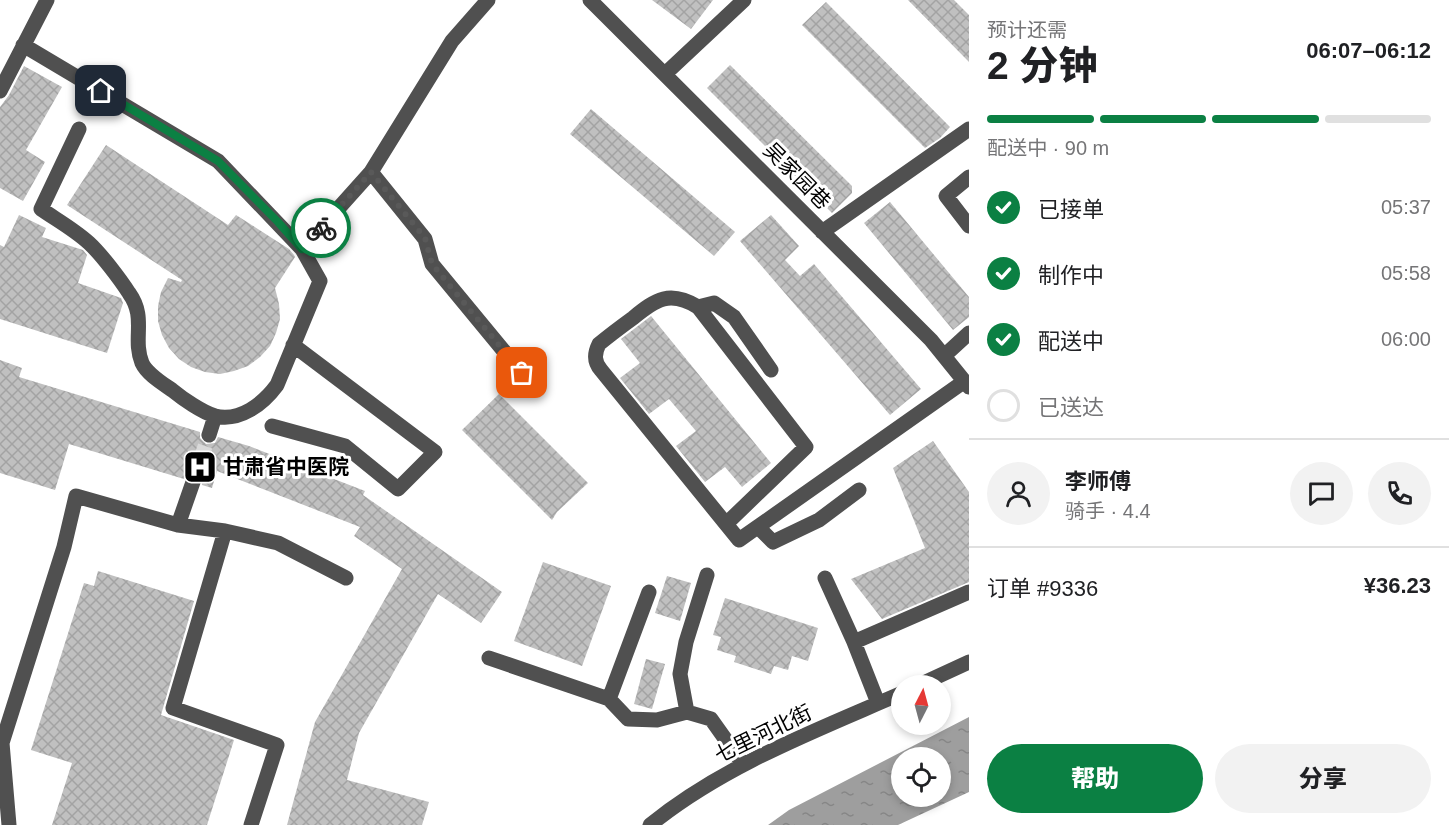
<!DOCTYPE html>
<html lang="zh">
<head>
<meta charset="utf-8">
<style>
	body { margin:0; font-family:Helvetica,"Noto Sans SC",sans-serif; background:#f2f2f2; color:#202124; height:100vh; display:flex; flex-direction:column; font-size:22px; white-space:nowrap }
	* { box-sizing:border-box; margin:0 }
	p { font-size:20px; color:#757577 }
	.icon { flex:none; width:33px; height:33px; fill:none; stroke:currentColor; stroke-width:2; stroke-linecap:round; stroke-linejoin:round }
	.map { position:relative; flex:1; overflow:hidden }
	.side { display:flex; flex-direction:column; background:#fff; width:480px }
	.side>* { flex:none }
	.needle { width:39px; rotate:6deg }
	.controls { position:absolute; left:891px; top:675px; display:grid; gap:12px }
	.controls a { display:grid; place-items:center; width:60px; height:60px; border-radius:50%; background:#fff; box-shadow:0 3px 9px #0003; font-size:30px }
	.pin { position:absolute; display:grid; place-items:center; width:51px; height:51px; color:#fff; margin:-26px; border-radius:12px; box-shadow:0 3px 9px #0006 }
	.courier { position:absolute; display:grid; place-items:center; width:60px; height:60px; margin:-30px; border:4px solid #0b8043; border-radius:50%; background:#fff; color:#222; box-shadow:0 2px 8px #0007 }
	.head em { font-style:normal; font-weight:800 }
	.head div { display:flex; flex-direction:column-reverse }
	.head { display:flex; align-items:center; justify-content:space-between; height:102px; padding:0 18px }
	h1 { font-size:39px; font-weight:800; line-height:45px }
	.bar { display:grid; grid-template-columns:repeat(4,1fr); gap:9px 6px; align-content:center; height:72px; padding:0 18px }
	.bar i { height:8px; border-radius:4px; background:#e0e0e0 }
	.bar .active { background:#0b8043 }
	.bar p { grid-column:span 4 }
	.line { display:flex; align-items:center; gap:15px; padding:0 18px; border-top:2px solid #e0e0e0 }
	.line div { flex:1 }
	.round { display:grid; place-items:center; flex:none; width:63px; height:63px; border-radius:32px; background:#f2f2f2 }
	ol { padding:0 18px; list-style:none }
	li { display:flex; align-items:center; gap:18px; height:66px }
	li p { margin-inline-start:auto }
	li .icon { padding:6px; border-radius:50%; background:#0b8043; color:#fff; stroke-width:4 }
	li:last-child { color:#757577 }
	li i { width:33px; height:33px; border:3px solid #e0e0e0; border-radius:50% }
	.action { display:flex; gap:12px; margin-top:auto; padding:12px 18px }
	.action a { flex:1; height:69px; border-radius:36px; background:#0b8043; color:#fff; font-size:24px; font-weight:800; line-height:69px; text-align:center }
	.action a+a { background:#f2f2f2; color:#202124 }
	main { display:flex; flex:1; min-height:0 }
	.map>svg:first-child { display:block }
	.water { fill:url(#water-ripples); fill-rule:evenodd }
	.building { fill:url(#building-cross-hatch) }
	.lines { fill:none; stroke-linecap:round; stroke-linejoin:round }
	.minor-tunnel { stroke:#d9d9d9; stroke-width:15; stroke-dasharray:15 8; stroke-linecap:butt }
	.minor { stroke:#505050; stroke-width:15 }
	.done { stroke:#595959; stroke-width:6; stroke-dasharray:0 10.8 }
	.route { stroke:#0b8043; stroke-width:8 }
	.labels { text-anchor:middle; stroke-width:6; stroke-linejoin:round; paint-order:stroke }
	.street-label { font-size:21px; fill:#000; stroke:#fff }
	.poi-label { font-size:21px; font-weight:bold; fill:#000; stroke:#fff; text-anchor:start }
</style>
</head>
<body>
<main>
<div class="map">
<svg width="969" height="825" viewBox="0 0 969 825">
	<defs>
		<pattern id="water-ripples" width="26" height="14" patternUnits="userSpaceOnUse" patternTransform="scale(1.5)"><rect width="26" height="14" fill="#9e9e9e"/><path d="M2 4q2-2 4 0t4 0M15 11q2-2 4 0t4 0" fill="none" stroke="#868686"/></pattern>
		<pattern id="building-cross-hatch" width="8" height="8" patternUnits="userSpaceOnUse" patternTransform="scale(1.5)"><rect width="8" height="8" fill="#c0c0c0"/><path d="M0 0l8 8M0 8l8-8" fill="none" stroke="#a3a3a3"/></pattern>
	</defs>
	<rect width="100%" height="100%" fill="#fff"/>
	<path class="water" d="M 969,717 L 969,792 L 898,825 L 768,825 L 789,810 ZM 902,758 L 940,758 L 940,796 L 902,796 Z"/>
	<path class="building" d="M 652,0 L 713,0 L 691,29 Z
		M 908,0 L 954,0 L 969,15 L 969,62 Z
		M 826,2 L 950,127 L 940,138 L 925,148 L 802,25 Z
		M 730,65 L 852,186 L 852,193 L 832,213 L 707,88 Z
		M 24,66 L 62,87 L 26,150 L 45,162 L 23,201 L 0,188 L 0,107 L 9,95 Z
		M 591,109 L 735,232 L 714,256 L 570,134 Z
		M 106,145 L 228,225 L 236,215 L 289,249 L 294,255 L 295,257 L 275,288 L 279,304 L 280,319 L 276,333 L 270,346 L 260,357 L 248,366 L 234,371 L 220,374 L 205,372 L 191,367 L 179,359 L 169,348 L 162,335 L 158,321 L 158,306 L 161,292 L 168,278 L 181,282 L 182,280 L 67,205 Z
		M 890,202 L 969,297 L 969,317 L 953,330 L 864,223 Z
		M 19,215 L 46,228 L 42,237 L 83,250 L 87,255 L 78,283 L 121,298 L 123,303 L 107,353 L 0,319 L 0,245 L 4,247 Z
		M 771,215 L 799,246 L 785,260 L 800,276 L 814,264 L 921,389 L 890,415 L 740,241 Z
		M 651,316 L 771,463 L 742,487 L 725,467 L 705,482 L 676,446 L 696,431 L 669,399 L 649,414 L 620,378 L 640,363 L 621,339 Z
		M 0,360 L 22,368 L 19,377 L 200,432 L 200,438 L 206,444 L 215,443 L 218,437 L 249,446 L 365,491 L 363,495 L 502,592 L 481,623 L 438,594 L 359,733 L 347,780 L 429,802 L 422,825 L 287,825 L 315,722 L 402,569 L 354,536 L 360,527 L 217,471 L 212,488 L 202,485 L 201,476 L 196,473 L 187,474 L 184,479 L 69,444 L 55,490 L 0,473 Z
		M 499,394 L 588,483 L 557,512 L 552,520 L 462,430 Z
		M 933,441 L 969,492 L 969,582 L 882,619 L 851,579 L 925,548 L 893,468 Z
		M 543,562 L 611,586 L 582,666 L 514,641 Z
		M 98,571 L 194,601 L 161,715 L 234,740 L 207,825 L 52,825 L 72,763 L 31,750 L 84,583 L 94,586 Z
		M 667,576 L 691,583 L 680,621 L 655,613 Z
		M 725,598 L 818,628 L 808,661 L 792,656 L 788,670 L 774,666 L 771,674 L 734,662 L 736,656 L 717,650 L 721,637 L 713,635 Z
		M 646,659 L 665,664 L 652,709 L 634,704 Z"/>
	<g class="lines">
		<path class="minor-tunnel" d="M 193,482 L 209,435"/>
		<path class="minor" d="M 488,0 L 452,41 L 371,172 L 425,239 L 432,264 L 522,373
			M 590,0 L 931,340 L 969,387
			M 23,45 L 218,161 L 302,249 L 320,281 L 277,385 C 263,404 240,422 215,416 C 202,412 183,399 172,390 C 162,383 147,374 142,363 C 132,338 147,318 129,293 C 120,279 101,254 89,243 C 75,230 57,220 41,209 L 79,129
			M 665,74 L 744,0
			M 0,91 L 47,0
			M 969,177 L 946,196 L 969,226
			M 822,232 L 969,129
			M 302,249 L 371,172
			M 698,307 L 714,303 L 734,317 L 771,370
			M 944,356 L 969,333
			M 272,426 L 345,446 L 398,489 L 435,452 L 293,345
			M 209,435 L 215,416
			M 726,524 L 806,447 L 698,307 C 670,290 656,299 633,318 C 622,326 610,335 599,344 C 594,354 594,362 601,370 L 726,524 L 739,540 L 965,381
			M 178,525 L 193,482
			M 758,527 L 773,542 L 819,520 L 859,490
			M 225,531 L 173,708 L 277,745 L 251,825
			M 825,578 L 854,642
			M 489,658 L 609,699 L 628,719 L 657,720 L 687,712 L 711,719 L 743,764
			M 917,686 L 969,662
			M 609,699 L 649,592
			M 878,703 L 854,642 L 969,592
			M 687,712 L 680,674 L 686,642 L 707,575
			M 9,825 L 2,743 L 64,547 L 76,496 L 178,525 L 225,531 L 278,543 L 346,578
			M 650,825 C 724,765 815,731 902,693"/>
	</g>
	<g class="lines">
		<path class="done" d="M 321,228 L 371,172 L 425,238 L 432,264 L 522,373"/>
		<path class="route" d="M 101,91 L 218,161 L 278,222 L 302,249 L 321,228"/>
	</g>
	<defs>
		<g id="hospital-square" transform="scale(1.725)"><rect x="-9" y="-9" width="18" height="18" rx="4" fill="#000" stroke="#fff"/><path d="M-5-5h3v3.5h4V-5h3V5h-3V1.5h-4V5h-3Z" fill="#fff"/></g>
	</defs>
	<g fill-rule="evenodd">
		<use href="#hospital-square" x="200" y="467"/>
	</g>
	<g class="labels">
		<g class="street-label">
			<text transform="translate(797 176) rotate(45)" y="7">吴家园巷</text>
			<text transform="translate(763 734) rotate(-26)" y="7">七里河北街</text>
		</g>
		<g class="poi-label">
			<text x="223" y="474">甘肃省中医院</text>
		</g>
	</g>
</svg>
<div class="controls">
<a><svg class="needle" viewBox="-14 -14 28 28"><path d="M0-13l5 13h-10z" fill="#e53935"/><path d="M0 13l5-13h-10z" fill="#757577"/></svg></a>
<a><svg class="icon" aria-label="locate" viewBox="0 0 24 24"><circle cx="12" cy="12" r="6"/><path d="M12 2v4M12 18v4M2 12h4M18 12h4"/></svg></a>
</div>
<div class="pin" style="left:522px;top:373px;background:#ea580c"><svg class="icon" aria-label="bag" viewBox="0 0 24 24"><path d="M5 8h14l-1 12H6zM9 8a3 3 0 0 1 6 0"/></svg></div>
<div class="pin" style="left:101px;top:91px;background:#1f2937"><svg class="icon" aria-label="home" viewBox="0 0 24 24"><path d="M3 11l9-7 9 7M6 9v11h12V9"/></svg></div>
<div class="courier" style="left:321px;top:228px"><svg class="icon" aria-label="bike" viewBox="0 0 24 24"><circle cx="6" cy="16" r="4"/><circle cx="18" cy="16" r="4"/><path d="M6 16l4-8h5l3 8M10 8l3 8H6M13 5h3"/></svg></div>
</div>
<section class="side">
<div class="head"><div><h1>2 分钟</h1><p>预计还需</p></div><em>06:07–06:12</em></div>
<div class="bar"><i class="active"></i><i class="active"></i><i class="active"></i><i></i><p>配送中 · 90 m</p></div>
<ol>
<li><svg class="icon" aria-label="check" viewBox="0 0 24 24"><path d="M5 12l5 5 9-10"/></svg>已接单<p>05:37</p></li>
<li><svg class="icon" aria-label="check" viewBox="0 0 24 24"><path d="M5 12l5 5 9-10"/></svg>制作中<p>05:58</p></li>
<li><svg class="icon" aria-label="check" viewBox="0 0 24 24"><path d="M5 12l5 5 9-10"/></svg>配送中<p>06:00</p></li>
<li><i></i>已送达</li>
</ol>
<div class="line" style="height:108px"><a class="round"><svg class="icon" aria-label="person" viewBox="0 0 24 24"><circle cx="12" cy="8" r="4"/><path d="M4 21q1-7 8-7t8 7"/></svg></a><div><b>李师傅</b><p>骑手 · 4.4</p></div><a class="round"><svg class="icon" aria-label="chat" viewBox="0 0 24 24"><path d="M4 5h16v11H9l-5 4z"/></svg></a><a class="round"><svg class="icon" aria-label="phone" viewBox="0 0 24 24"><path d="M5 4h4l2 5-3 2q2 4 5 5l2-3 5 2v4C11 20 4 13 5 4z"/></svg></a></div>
<div class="line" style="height:78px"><div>订单 #9336</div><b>¥36.23</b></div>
<div class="action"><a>帮助</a><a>分享</a></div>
</section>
</main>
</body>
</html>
